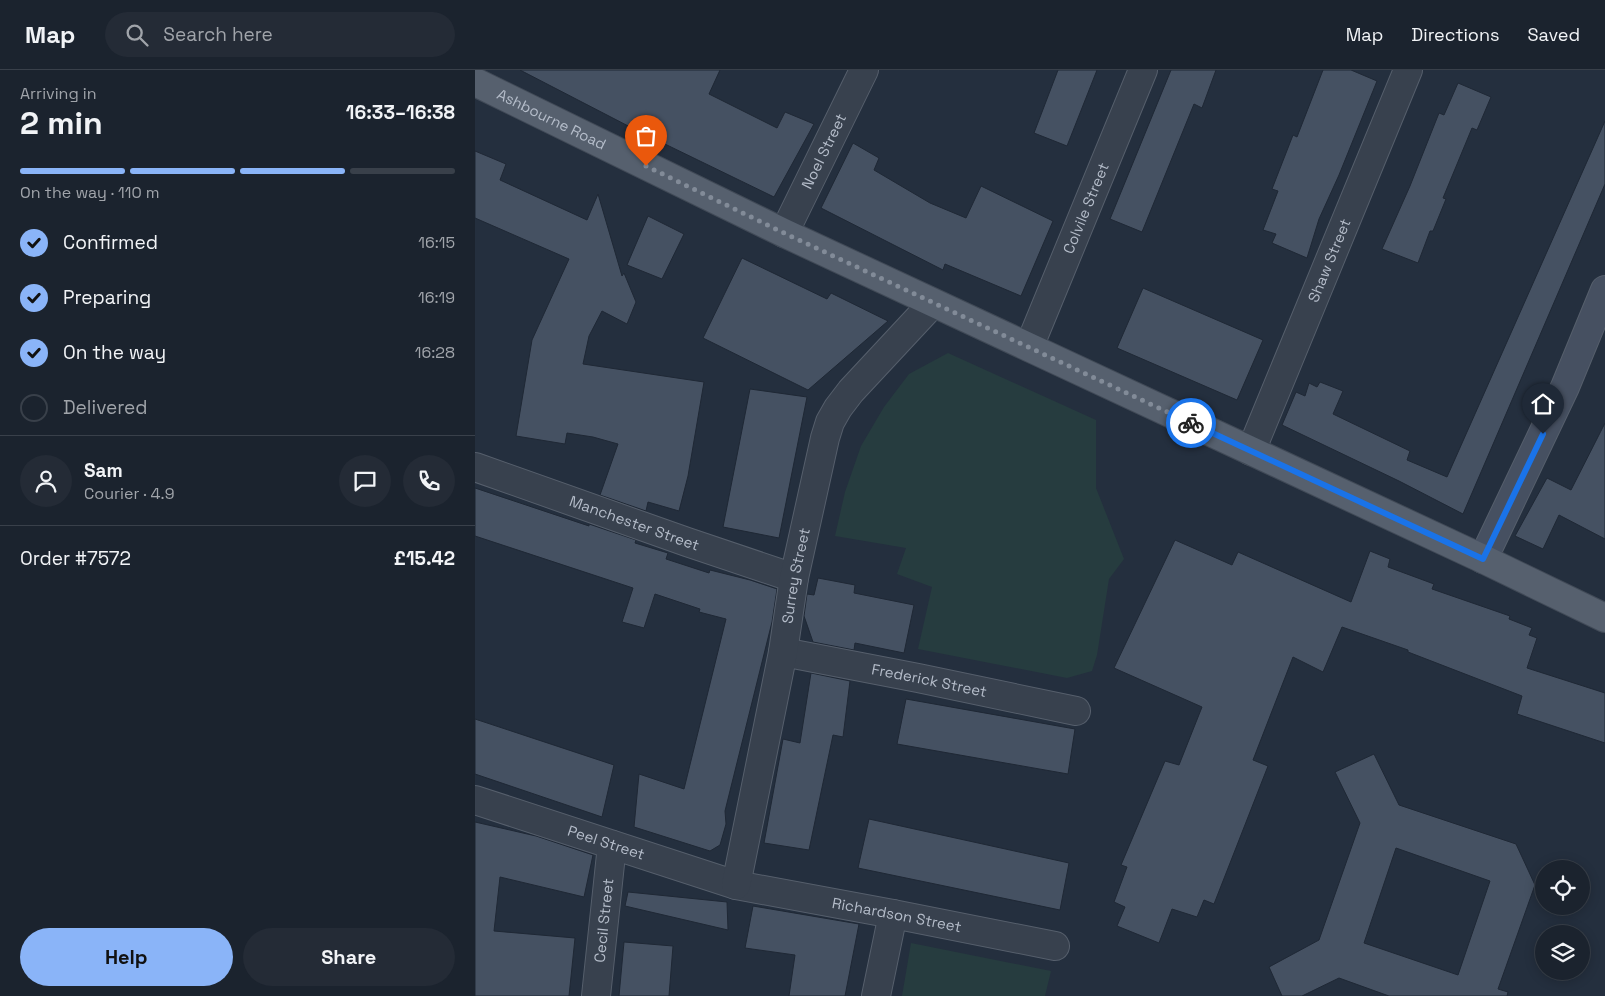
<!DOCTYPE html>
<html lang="en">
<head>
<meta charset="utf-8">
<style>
	body { margin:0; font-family:"Space Grotesk",sans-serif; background:#242b36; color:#f1f3f6; height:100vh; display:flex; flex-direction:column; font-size:19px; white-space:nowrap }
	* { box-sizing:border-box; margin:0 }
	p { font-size:16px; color:#a0a4aa }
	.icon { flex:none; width:28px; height:28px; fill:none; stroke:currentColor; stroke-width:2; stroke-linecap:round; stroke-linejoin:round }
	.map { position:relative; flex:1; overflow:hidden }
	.drawer { display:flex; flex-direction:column; background:#1b232e; width:475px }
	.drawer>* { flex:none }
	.controls { position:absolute; left:1060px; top:790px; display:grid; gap:10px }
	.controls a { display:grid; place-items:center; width:55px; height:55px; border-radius:50%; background:#1b232e; box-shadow:0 2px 12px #0003,0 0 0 1px #39404a; font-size:25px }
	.pin { position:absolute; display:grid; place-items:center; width:42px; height:42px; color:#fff; margin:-51px -21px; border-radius:50% 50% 50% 0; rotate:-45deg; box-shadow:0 0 5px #0007 }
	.pin .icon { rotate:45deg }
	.courier { position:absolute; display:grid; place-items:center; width:50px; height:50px; margin:-25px; border:4px solid #1a73e8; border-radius:50%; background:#fff; color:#222; box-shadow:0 1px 6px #0007 }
	.summary em { font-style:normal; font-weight:700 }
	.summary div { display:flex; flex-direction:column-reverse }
	.summary { display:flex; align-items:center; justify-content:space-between; height:85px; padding:0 20px }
	h1 { font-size:32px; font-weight:700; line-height:38px }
	.bar { display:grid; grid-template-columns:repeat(4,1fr); gap:8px 5px; align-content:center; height:60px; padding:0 20px }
	.bar i { height:6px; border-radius:4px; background:#39404a }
	.bar .on { background:#8ab4f8 }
	.bar p { grid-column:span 4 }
	.line { display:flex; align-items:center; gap:12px; padding:0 20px; border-top:1px solid #39404a }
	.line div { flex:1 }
	.round { display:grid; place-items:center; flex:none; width:52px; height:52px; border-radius:26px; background:#242b36 }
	ol { padding:0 20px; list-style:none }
	li { display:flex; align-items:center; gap:15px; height:55px }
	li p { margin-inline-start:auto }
	li .icon { padding:5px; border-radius:50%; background:#8ab4f8; color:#111; stroke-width:4 }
	li:last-child { color:#a0a4aa }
	li i { width:28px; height:28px; border:2px solid #39404a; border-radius:50% }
	.button { display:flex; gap:10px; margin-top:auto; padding:10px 20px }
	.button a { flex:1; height:58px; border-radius:30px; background:#8ab4f8; color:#111; font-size:20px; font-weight:700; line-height:58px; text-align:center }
	.button a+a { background:#242b36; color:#f1f3f6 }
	header { display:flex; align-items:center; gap:30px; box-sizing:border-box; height:70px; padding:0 25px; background:#1b232e; border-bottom:1px solid #39404a }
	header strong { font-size:24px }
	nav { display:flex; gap:28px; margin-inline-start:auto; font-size:18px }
	.search { width:350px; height:45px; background:#242b36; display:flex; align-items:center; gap:12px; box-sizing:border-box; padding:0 18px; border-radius:28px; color:#a0a4aa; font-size:19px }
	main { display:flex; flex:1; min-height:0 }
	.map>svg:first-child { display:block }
	.green { fill:#263c3f }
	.building { fill:#455162; stroke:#1f2835; fill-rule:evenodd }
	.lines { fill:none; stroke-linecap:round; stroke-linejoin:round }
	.street-casing { stroke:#565f6c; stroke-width:30 }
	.secondary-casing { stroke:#565f6c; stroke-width:30 }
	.primary-casing { stroke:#414a57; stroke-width:30 }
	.street { stroke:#38414e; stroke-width:28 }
	.secondary { stroke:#465061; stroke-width:28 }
	.primary { stroke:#56606e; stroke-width:28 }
	.done { stroke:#828b98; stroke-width:5; stroke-dasharray:0 9 }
	.route { stroke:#1a73e8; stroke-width:6 }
	.labels { text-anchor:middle; stroke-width:4; stroke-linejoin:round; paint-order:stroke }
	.street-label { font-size:15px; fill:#b4bcc9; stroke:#1d2633 }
</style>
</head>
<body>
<header>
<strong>Map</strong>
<div class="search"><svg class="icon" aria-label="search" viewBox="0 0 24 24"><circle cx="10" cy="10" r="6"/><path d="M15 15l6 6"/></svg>Search here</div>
<nav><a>Map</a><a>Directions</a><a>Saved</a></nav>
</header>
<main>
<section class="drawer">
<div class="summary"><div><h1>2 min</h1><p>Arriving in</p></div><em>16:33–16:38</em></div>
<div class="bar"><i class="on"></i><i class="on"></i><i class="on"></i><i></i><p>On the way · 110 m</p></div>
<ol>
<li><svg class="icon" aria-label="check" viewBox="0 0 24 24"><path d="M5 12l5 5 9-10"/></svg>Confirmed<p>16:15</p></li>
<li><svg class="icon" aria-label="check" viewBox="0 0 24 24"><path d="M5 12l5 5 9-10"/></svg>Preparing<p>16:19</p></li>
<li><svg class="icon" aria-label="check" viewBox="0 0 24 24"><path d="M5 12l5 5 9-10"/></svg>On the way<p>16:28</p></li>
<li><i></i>Delivered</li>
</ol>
<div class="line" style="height:90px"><a class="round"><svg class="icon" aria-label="person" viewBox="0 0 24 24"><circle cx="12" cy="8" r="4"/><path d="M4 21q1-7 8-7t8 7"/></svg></a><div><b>Sam</b><p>Courier · 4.9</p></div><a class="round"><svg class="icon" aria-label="chat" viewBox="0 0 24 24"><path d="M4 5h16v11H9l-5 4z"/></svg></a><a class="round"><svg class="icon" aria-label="phone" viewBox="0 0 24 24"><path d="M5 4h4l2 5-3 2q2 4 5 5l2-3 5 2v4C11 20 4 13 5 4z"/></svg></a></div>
<div class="line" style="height:65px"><div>Order #7572</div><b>£15.42</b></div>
<div class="button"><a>Help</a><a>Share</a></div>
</section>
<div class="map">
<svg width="1130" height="926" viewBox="0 0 1130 926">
	<rect width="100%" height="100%" fill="#242f3e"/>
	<path class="green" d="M 473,283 L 621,350 L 621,418 L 649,489 L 634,509 L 622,585 L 617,601 L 592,608 L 443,579 L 457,517 L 422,504 L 431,478 L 360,466 L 370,422 L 386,376 L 409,337 L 434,304 Z
		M 436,873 L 576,901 L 570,926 L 427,926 Z"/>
	<path class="building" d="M 45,0 L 245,0 L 234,24 L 302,58 L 310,42 L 339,54 L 299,127 L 159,59 Z
		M 583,0 L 622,0 L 592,76 L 559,63 Z
		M 696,0 L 741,0 L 727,38 L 719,34 L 667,162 L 635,149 Z
		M 848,0 L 876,0 L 902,11 L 864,105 L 844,149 L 832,188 L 797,173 L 801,164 L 788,160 L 803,121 L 797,119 L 818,65 L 822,67 Z
		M 983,13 L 1016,27 L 1002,60 L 997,58 L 968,128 L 971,129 L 958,161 L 955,161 L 943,193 L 907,179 L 935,116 L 964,43 L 969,45 Z
		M 1130,51 L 1130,114 L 988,444 L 924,411 L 807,355 L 821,322 L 830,326 L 834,313 L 842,317 L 845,312 L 868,321 L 858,344 L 935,381 L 932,390 L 972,407 Z
		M 378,73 L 404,88 L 399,100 L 455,133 L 491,148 L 506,116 L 578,151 L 546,226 L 470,194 L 468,200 L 346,138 Z
		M 0,81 L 31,94 L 25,110 L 112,150 L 123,124 L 147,206 L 149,203 L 161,232 L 152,254 L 127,241 L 114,266 L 108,294 L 229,312 L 213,406 L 204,441 L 173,432 L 171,441 L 125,425 L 143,374 L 118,367 L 92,363 L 90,374 L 41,366 L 57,270 L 94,189 L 0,148 Z
		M 173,146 L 209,164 L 187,209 L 152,195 Z
		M 267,188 L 352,229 L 356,223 L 413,251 L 333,320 L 228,268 Z
		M 668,218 L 788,270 L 762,330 L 642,278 Z
		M 275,319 L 332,327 L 304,468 L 248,457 Z
		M 1130,353 L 1130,469 L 1084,445 L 1068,479 L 1040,466 L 1072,408 L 1096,420 Z
		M 0,418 L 114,456 L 114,454 L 161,470 L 160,473 L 193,483 L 191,489 L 234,503 L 235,500 L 275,510 L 302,519 L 297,552 L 250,741 L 251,754 L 245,775 L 235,781 L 159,757 L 164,704 L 209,719 L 251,549 L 224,542 L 225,539 L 180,524 L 169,558 L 147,552 L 158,518 L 0,466 Z
		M 700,470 L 757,495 L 763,482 L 876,532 L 895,481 L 915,489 L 913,497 L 959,514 L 957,519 L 1035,546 L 1034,549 L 1057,558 L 1054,565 L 1062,568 L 1052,598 L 1130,623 L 1130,673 L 1042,644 L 1047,626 L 933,582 L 933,580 L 867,557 L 848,602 L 818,587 L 778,690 L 793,696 L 739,834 L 729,830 L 722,847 L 697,839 L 684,873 L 642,856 L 650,837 L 639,832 L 652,797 L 646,795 L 690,691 L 704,695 L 727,637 L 639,598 Z
		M 343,508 L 380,515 L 379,523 L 439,535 L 429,583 L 380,573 L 379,580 L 338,572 L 329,546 L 332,524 L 339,525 Z
		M 336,603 L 375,611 L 368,667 L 358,665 L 334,780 L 289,773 L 308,669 L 325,673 Z
		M 431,629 L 600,659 L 593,704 L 422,674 Z
		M 0,649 L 139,695 L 127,747 L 0,704 Z
		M 899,684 L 924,735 L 1041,774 L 1060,815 L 1023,919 L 1033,922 L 1032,926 L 914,926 L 864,908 L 827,926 L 807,926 L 794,897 L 844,870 L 885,753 L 860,702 ZM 921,778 L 1015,811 L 983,905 L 889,873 Z
		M 394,749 L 594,793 L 585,840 L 383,798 Z
		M 0,752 L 61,766 L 118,785 L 109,827 L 25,807 L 19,861 L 100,868 L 94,926 L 0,926 Z
		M 153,822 L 252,832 L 253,860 L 150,836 Z
		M 278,836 L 384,854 L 370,926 L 314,926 L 320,885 L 270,878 Z
		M 149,872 L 198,876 L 194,926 L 144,926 Z"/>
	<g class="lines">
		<g class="street-casing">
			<g id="street">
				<path id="s1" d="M 309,163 L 389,0"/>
				<path id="s2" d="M 554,277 L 668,0"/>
				<path id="s3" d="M 776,381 L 933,0"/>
				<path id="s4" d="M 0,397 L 212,472 L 319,508"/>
				<path id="s5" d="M 308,582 L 443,608 L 601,641"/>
				<path id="s6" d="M 0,730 L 261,815 L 418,844 L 580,876"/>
				<path id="s7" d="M 261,815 L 308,582 L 319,508 L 350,368 L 355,352 L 363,338 L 376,321 L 458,233"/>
				<path id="s8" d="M 121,926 L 137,775"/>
				<path d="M 401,926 L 418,844"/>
			</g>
		</g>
		<g class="secondary-casing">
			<path id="secondary" d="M 1008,489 L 1090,317 L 1130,220"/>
		</g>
		<g class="primary-casing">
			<g id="primary">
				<path id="s9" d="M 0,12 L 309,163 L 1008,489 L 1130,548"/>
			</g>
		</g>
		<use href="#street" class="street"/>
		<use href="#secondary" class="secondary"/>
		<use href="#primary" class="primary"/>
	</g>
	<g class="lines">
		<path class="done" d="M 171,96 L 309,163 L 716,353"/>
		<path class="route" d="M 716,353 L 1008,489 L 1068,364"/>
	</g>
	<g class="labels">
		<g class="street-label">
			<text dy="5" stroke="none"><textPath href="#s9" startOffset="85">Ashbourne Road</textPath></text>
			<text dy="5" stroke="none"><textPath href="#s1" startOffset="91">Noel Street</textPath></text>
			<text dy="5" stroke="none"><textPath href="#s2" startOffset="150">Colvile Street</textPath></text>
			<text dy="5" stroke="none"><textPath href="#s3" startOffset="206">Shaw Street</textPath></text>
			<text dy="5" stroke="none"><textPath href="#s4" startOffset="169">Manchester Street</textPath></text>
			<text dy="5" stroke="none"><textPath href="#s7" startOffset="315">Surrey Street</textPath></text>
			<text dy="5" stroke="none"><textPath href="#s5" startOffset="149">Frederick Street</textPath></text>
			<text dy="5" stroke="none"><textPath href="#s6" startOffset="138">Peel Street</textPath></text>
			<text dy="5" stroke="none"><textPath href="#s6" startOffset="438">Richardson Street</textPath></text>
			<text dy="5" stroke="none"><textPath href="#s8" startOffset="76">Cecil Street</textPath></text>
		</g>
	</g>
</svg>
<div class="controls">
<a><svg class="icon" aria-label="locate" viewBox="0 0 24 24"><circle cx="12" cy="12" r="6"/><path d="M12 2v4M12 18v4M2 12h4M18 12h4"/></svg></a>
<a><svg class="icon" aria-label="layers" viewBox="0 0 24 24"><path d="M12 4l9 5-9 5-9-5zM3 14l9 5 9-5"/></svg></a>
</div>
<div class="pin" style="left:171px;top:96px;background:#ea580c"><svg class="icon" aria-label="bag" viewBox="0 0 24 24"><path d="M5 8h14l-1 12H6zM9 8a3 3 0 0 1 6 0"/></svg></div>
<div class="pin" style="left:1068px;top:364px;background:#1f2937"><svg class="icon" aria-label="home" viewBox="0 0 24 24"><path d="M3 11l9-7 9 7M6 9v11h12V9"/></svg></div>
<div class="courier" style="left:716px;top:353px"><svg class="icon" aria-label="bike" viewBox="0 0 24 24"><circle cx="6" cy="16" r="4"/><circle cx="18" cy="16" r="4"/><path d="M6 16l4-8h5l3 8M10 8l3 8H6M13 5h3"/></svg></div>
</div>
</main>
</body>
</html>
